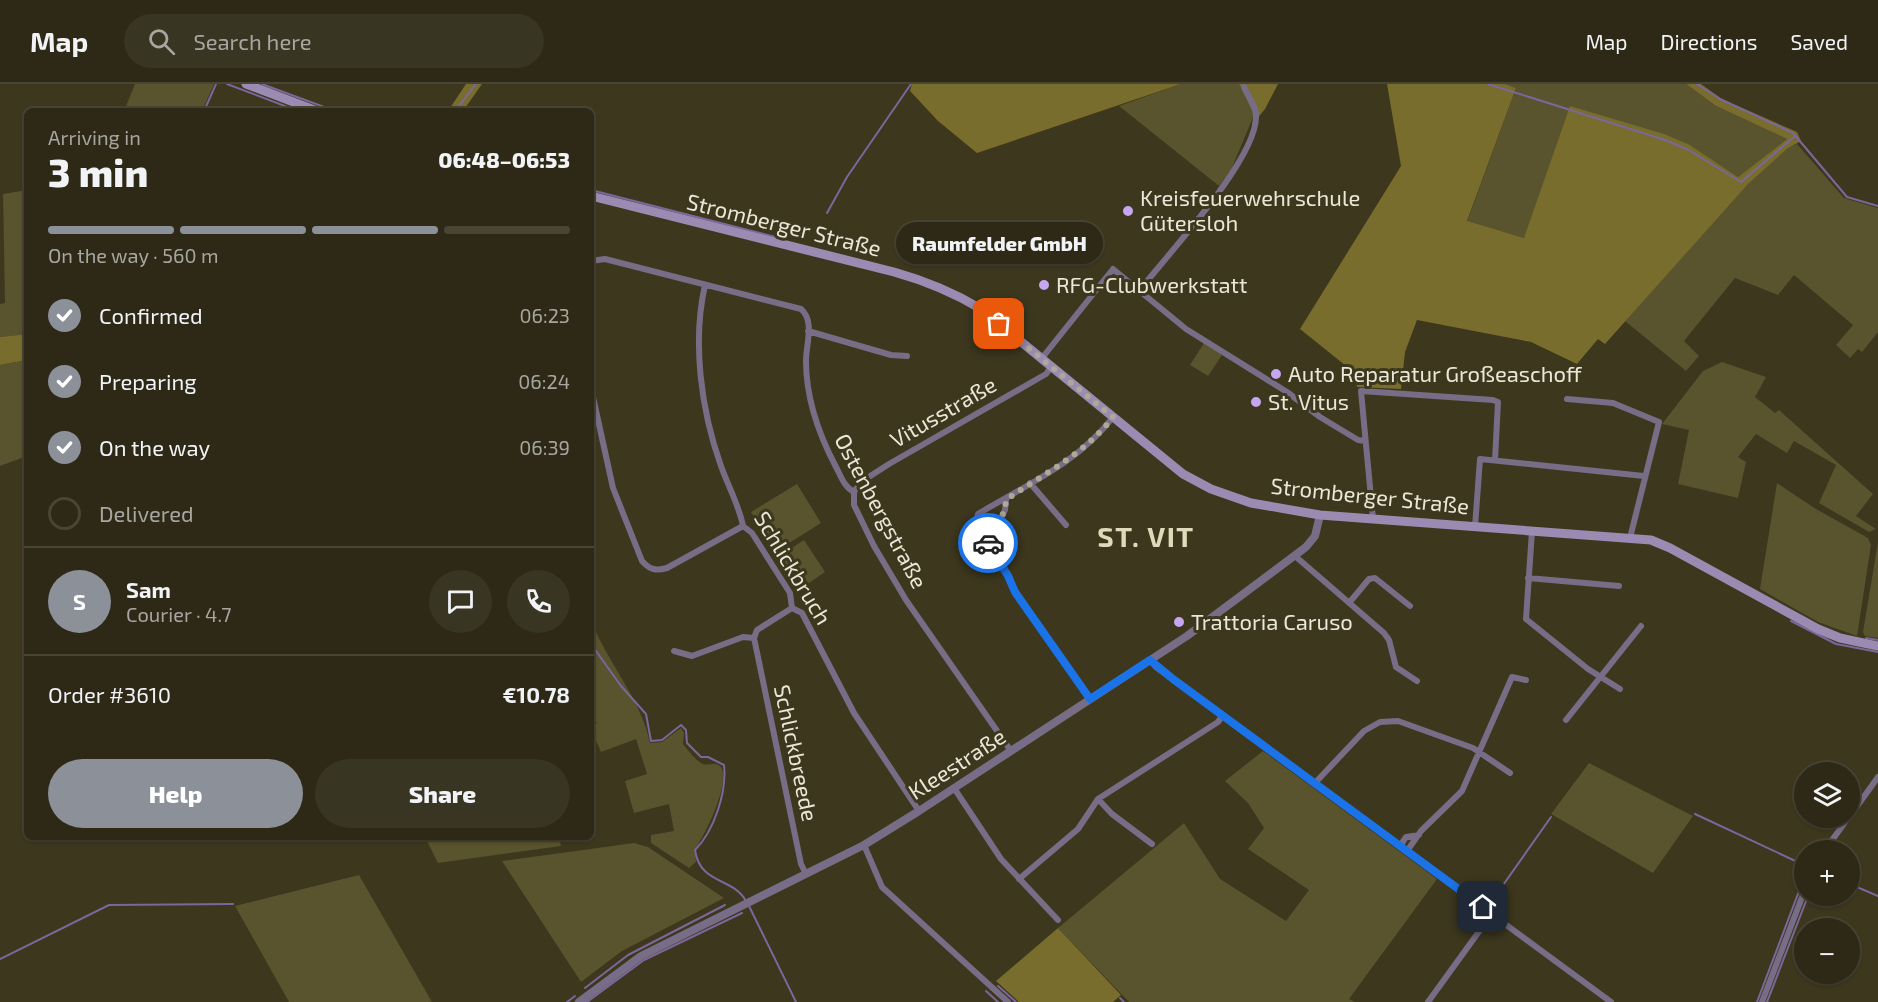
<!DOCTYPE html>
<html lang="en">
<head>
<meta charset="utf-8">
<style>
	body { margin:0; font-family:"Exo 2",sans-serif; background:#393523; color:#f1f3f6; height:100vh; display:flex; flex-direction:column; font-size:22px; white-space:nowrap }
	* { box-sizing:border-box; margin:0 }
	p { font-size:20px; color:#a7a6a1 }
	.icon { flex:none; width:33px; height:33px; fill:none; stroke:currentColor; stroke-width:2; stroke-linecap:round; stroke-linejoin:round }
	.map { position:relative; flex:1; overflow:hidden }
	.drawer { position:absolute; left:24px; top:24px; width:570px; height:732px; display:flex; flex-direction:column; background:#2d2916; border-radius:9px; box-shadow:0 2px 4px #0004,0 0 0 2px #484535 }
	.drawer>* { flex:none }
	.buttons { position:absolute; left:1794px; top:678px; display:grid; gap:12px }
	.buttons a { display:grid; place-items:center; width:66px; height:66px; border-radius:50%; background:#2d2916; box-shadow:0 2px 4px #0004,0 0 0 2px #484535; font-size:30px }
	.pin { position:absolute; display:grid; place-items:center; width:51px; height:51px; color:#fff; margin:-26px; border-radius:12px; box-shadow:0 3px 9px #0006 }
	.courier { position:absolute; display:grid; place-items:center; width:60px; height:60px; margin:-30px; border:4px solid #1a73e8; border-radius:50%; background:#fff; color:#222; box-shadow:0 2px 8px #0007 }
	.bubble { position:absolute; height:42px; border-radius:21px; background:#2d2916; box-shadow:0 2px 4px #0004,0 0 0 2px #484535; font-size:20px; font-weight:800; line-height:42px; text-align:center }
	.headline em { font-style:normal; font-weight:800 }
	.headline div { display:flex; flex-direction:column-reverse }
	.headline { display:flex; align-items:center; justify-content:space-between; height:102px; padding:0 24px }
	h1 { font-size:39px; font-weight:800; line-height:45px }
	.bar { display:grid; grid-template-columns:repeat(4,1fr); gap:9px 6px; align-content:center; height:72px; padding:0 24px }
	.bar i { height:8px; border-radius:4px; background:#484535 }
	.bar .on { background:#8c9099 }
	.bar p { grid-column:span 4 }
	.line { display:flex; align-items:center; gap:15px; padding:0 24px; border-top:2px solid #484535 }
	.line div { flex:1 }
	.round { display:grid; place-items:center; flex:none; width:63px; height:63px; border-radius:32px; background:#393523 }
	ol { padding:0 24px; list-style:none }
	li { display:flex; align-items:center; gap:18px; height:66px }
	li p { margin-inline-start:auto }
	li .icon { padding:6px; border-radius:50%; background:#8c9099; color:#fff; stroke-width:4 }
	li:last-child { color:#a7a6a1 }
	li i { width:33px; height:33px; border:3px solid #484535; border-radius:50% }
	.button { display:flex; gap:12px; margin-top:auto; padding:12px 24px }
	.button a { flex:1; height:69px; border-radius:36px; background:#8c9099; color:#fff; font-size:24px; font-weight:800; line-height:69px; text-align:center }
	.button a+a { background:#393523; color:#f1f3f6 }
	header { display:flex; align-items:center; gap:36px; box-sizing:border-box; height:84px; padding:0 30px; background:#2d2916; border-bottom:2px solid #484535 }
	header strong { font-size:28px }
	nav { display:flex; gap:33px; margin-inline-start:auto; font-size:21px }
	.search { width:420px; height:54px; background:#393523; display:flex; align-items:center; gap:15px; box-sizing:border-box; padding:0 21px; border-radius:33px; color:#a7a6a1; font-size:22px }
	.map>svg:first-child { display:block }
	.green { fill:#59532e }
	.forest { fill:#786d2c }
	.lines { fill:none; stroke-linecap:round; stroke-linejoin:round }
	.stream { stroke:#7c669c; stroke-width:2 }
	.minor { stroke:#776d86; stroke-width:6 }
	.tertiary { stroke:#776d86; stroke-width:8 }
	.secondary { stroke:#9b8bb2; stroke-width:9 }
	.done { stroke:#ada997; stroke-width:6; stroke-dasharray:0 10.8 }
	.route { stroke:#1a73e8; stroke-width:8 }
	.poi-dot { fill:#c5a6f0; stroke:#3c371d; stroke-width:2 }
	.labels { text-anchor:middle; stroke-width:6; stroke-linejoin:round; paint-order:stroke }
	.poi-label { font-size:22px; fill:#eae7d8; stroke:#3c371d; text-anchor:start }
	.street-label { font-size:22px; fill:#eae7d8; stroke:#3c371d }
	.district-label { font-size:28px; font-weight:bold; letter-spacing:1.5px; fill:#e0dabb; stroke:#3c371d }
</style>
</head>
<body>
<header>
<strong>Map</strong>
<div class="search"><svg class="icon" aria-label="search" viewBox="0 0 24 24"><circle cx="10" cy="10" r="6"/><path d="M15 15l6 6"/></svg>Search here</div>
<nav><a>Map</a><a>Directions</a><a>Saved</a></nav>
</header>
<div class="map">
<svg width="1878" height="918" viewBox="0 0 1878 918">
	<rect width="100%" height="100%" fill="#3c371d"/>
	<path class="green" d="M 135,0 L 214,0 L 202,27 L 124,27 Z
		M 1181,0 L 1239,0 L 1254,31 L 1231,86 L 1219,102 L 1119,22 Z
		M 1505,0 L 1686,0 L 1716,22 L 1787,55 L 1738,93 L 1690,61 L 1524,154 L 1467,138 L 1516,4 Z
		M 1797,60 L 1844,114 L 1878,124 L 1878,248 L 1862,268 L 1858,265 L 1850,274 L 1836,261 L 1853,241 L 1794,191 L 1778,211 L 1735,194 L 1684,257 L 1699,272 L 1686,287 L 1625,237 L 1748,99 L 1787,65 Z
		M 27,106 L 27,250 L 0,253 L 0,220 L 5,219 L 3,110 Z
		M 1204,259 L 1222,271 L 1208,292 L 1190,281 Z
		M 27,276 L 27,372 L 0,382 L 0,281 Z
		M 1722,278 L 1766,293 L 1755,313 L 1775,329 L 1779,326 L 1873,410 L 1856,432 L 1876,445 L 1869,448 L 1819,419 L 1836,381 L 1794,357 L 1787,369 L 1756,350 L 1738,373 L 1746,378 L 1738,414 L 1678,400 L 1689,346 L 1662,340 L 1703,287 Z
		M 1777,399 L 1816,425 L 1868,454 L 1871,461 L 1857,552 L 1818,538 L 1760,505 Z
		M 797,400 L 821,439 L 775,468 L 751,428 Z
		M 804,456 L 825,488 L 796,508 L 777,479 L 789,471 L 787,467 Z
		M 1878,458 L 1878,554 L 1865,552 L 1863,548 Z
		M 591,525 C 594,533 593,541 596,548 C 613,585 642,619 650,659 L 662,658 L 681,644 L 684,649 L 683,660 C 688,666 696,677 703,680 C 709,682 716,677 721,683 C 731,698 705,752 695,765 L 696,778 L 689,784 L 651,759 L 651,751 L 674,747 L 669,720 L 634,729 L 625,697 L 647,690 L 636,655 L 601,668 L 591,645 L 597,639 L 591,630 Z
		M 1263,667 L 1437,795 L 1349,915 L 1355,918 L 1129,918 L 1058,844 L 1184,739 L 1220,795 L 1286,837 L 1309,806 L 1248,765 L 1264,744 L 1248,719 L 1225,697 Z
		M 1589,679 L 1693,732 L 1653,789 L 1551,730 Z
		M 425,753 L 559,753 L 561,762 L 438,779 Z
		M 634,759 L 648,763 L 724,814 L 622,867 L 581,898 L 502,777 Z
		M 359,791 L 432,918 L 289,918 L 235,822 Z"/>
	<path class="forest" d="M 466,0 L 482,0 L 463,27 L 448,27 Z
		M 912,0 L 1181,0 L 977,69 L 938,37 L 910,7 Z
		M 1239,0 L 1278,0 L 1265,25 L 1252,41 L 1254,31 Z
		M 1387,0 L 1505,0 L 1516,4 L 1467,137 L 1524,154 L 1570,22 L 1664,50 L 1690,61 L 1738,93 L 1787,55 L 1716,22 L 1686,0 L 1701,0 L 1722,15 L 1797,48 L 1801,57 L 1787,65 L 1748,100 L 1605,260 L 1598,255 L 1577,280 L 1531,258 L 1417,236 L 1405,268 L 1401,305 L 1357,303 L 1356,290 L 1300,245 L 1401,82 Z
		M 27,250 L 27,276 L 0,281 L 0,253 Z
		M 1058,844 L 1121,911 L 1113,918 L 1019,918 L 996,897 Z"/>
	<g class="lines">
		<path class="stream" d="M 227,0 L 298,27
			M 262,0 L 335,27
			M 1488,0 L 1662,55 L 1687,65 L 1741,98 L 1795,52
			M 1697,0 L 1720,15 L 1793,49 L 1847,113 L 1878,122
			M 204,27 L 216,0
			M 455,27 L 476,0
			M 591,106 L 783,155
			M 827,129 L 847,93 L 911,0
			M 1791,537 L 1836,560 L 1878,568
			M 1866,554 L 1878,556
			M 591,560 L 621,602 L 646,630 L 651,657 L 662,656 L 681,641 L 686,646 L 687,659 L 701,673 L 708,673 L 724,681 C 727,708 714,747 695,766 C 700,801 733,793 746,817
			M 1695,730 L 1804,781
			M 1850,800 L 1878,812
			M 1489,821 L 1551,733
			M 749,822 L 796,918
			M 0,875 L 109,821 L 233,820
			M 998,902 L 1016,918
			M 585,904 L 628,871 L 725,821
			M 986,907 L 998,918
			M 1120,914 L 1124,918
			M 567,918 L 575,912
			M 587,918 L 644,876 L 742,829
			M 1757,918 L 1804,794
			M 1767,918 L 1808,812"/>
		<path class="minor" d="M 591,177 L 605,175 L 801,225 C 815,237 806,260 806,277 C 806,315 818,349 836,383 C 841,392 844,403 854,408
			M 705,201 C 692,258 701,326 721,382 C 728,402 739,421 743,442 L 752,449 L 790,509 L 792,524
			M 1139,207 C 1168,170 1256,76 1256,33 C 1257,24 1248,12 1244,3
			M 808,247 L 891,271 L 907,272
			M 1042,274 L 1113,185 L 1186,245 L 1287,308 L 1320,333 L 1358,356 L 1365,357
			M 591,304 L 613,404 L 642,477 C 650,486 656,487 667,484 L 743,442
			M 1567,315 L 1613,319 L 1659,338 L 1630,454
			M 1030,399 L 1066,441
			M 854,408 L 854,421 L 874,462 L 906,516 L 1011,667
			M 854,408 L 861,398 L 889,380 L 1046,290 L 1052,282
			M 1373,435 L 1361,307 L 1493,316 L 1498,318 L 1495,376
			M 1475,443 L 1480,375 L 1644,392
			M 1532,447 L 1526,535 L 1588,585 L 1620,605
			M 987,461 L 1005,426 L 1006,416
			M 1295,472 L 1384,549 L 1389,556 L 1396,583 L 1417,597
			M 1528,494 L 1619,502
			M 1349,519 L 1369,495 L 1375,494 L 1410,522
			M 792,524 L 757,546 L 754,554 L 801,780 L 806,790
			M 792,524 L 802,529 L 854,629 L 919,727
			M 674,567 L 692,572 L 743,553 L 754,554
			M 1150,576 L 1156,583 L 1611,918
			M 1090,615 L 1015,508 L 1009,492 L 975,441 L 978,430 C 1026,401 1078,379 1113,333
			M 1566,636 L 1641,542
			M 1314,700 L 1364,647 L 1380,638 L 1398,637 L 1473,664 L 1510,689
			M 954,704 L 1001,775 L 1058,836
			M 1098,715 L 1112,730 L 1152,760
			M 1850,732 L 1878,693
			M 864,761 L 882,803 L 1008,918
			M 1400,762 L 1406,753 L 1419,751
			M 1825,766 L 1848,734
			M 1407,767 L 1421,747 L 1462,707 L 1512,593 L 1526,596
			M 1019,795 L 1078,745 L 1098,715 L 1218,638 L 1222,632
			M 1428,918 L 1491,831
			M 1762,918 L 1804,808"/>
		<path class="tertiary" d="M 579,918 L 641,872 L 864,761 L 919,727 L 1187,552 L 1306,463 L 1315,452 L 1320,431"/>
		<path class="secondary" d="M 246,0 L 317,27
			M 591,112 L 894,188 C 926,197 953,208 981,225 L 1183,390 L 1211,405 L 1251,419 L 1320,431 L 1651,456 L 1670,464 L 1818,545 L 1840,554 L 1878,562"/>
	</g>
	<g class="lines">
		<path class="done" d="M 988,459 L 1005,426 L 1006,416 C 1044,389 1084,371 1113,333 L 999,240"/>
		<path class="route" d="M 988,459 L 1008,492 L 1015,508 L 1090,615 L 1150,576 L 1173,595 L 1483,823"/>
	</g>
	<g class="poi-dot">
		<circle cx="1128" cy="127" r="6"/>
		<circle cx="1044" cy="201" r="6"/>
		<circle cx="1276" cy="290" r="6"/>
		<circle cx="1256" cy="318" r="6"/>
		<circle cx="1179" cy="538" r="6"/>
	</g>
	<g class="labels">
		<g class="poi-label">
			<text x="1140" y="122">Kreisfeuerwehrschule<tspan x="1140" dy="25">Gütersloh</tspan></text>
			<text x="1056" y="209">RFG-Clubwerkstatt</text>
			<text x="1288" y="298">Auto Reparatur Großeaschoff</text>
			<text x="1268" y="326">St. Vitus</text>
			<text x="1191" y="546">Trattoria Caruso</text>
		</g>
		<g class="street-label">
			<text transform="translate(784 141) rotate(14)" y="8">Stromberger Straße</text>
			<text transform="translate(943 328) rotate(-30)" y="8">Vitusstraße</text>
			<text transform="translate(1370 412) rotate(6)" y="8">Stromberger Straße</text>
			<text transform="translate(881 427) rotate(62)" y="8">Ostenbergstraße</text>
			<text transform="translate(793 484) rotate(59)" y="8">Schlickbruch</text>
			<text transform="translate(796 669) rotate(78)" y="8">Schlickbreede</text>
			<text transform="translate(957 680) rotate(-33)" y="8">Kleestraße</text>
		</g>
		<g class="district-label">
			<text x="1146" y="463">ST. VIT</text>
		</g>
	</g>
</svg>
<div class="buttons">
<a><svg class="icon" aria-label="layers" viewBox="0 0 24 24"><path d="M12 4l9 5-9 5-9-5zM3 14l9 5 9-5"/></svg></a>
<a>+</a>
<a>−</a>
</div>
<div class="pin" style="left:999px;top:240px;background:#ea580c"><svg class="icon" aria-label="bag" viewBox="0 0 24 24"><path d="M5 8h14l-1 12H6zM9 8a3 3 0 0 1 6 0"/></svg></div>
<div class="pin" style="left:1483px;top:823px;background:#1f2937"><svg class="icon" aria-label="home" viewBox="0 0 24 24"><path d="M3 11l9-7 9 7M6 9v11h12V9"/></svg></div>
<div class="courier" style="left:988px;top:459px"><svg class="icon" aria-label="car" viewBox="0 0 24 24"><path d="M5 17H2v-5l4-1 3-4h7l3 4 3 1v5h-3M9 17h6M6 11h13"/><circle cx="7" cy="17" r="2"/><circle cx="17" cy="17" r="2"/></svg></div>
<div class="bubble" style="left:896px;top:138px;width:207px">Raumfelder GmbH</div>
<section class="drawer">
<div class="headline"><div><h1>3 min</h1><p>Arriving in</p></div><em>06:48–06:53</em></div>
<div class="bar"><i class="on"></i><i class="on"></i><i class="on"></i><i></i><p>On the way · 560 m</p></div>
<ol>
<li><svg class="icon" aria-label="check" viewBox="0 0 24 24"><path d="M5 12l5 5 9-10"/></svg>Confirmed<p>06:23</p></li>
<li><svg class="icon" aria-label="check" viewBox="0 0 24 24"><path d="M5 12l5 5 9-10"/></svg>Preparing<p>06:24</p></li>
<li><svg class="icon" aria-label="check" viewBox="0 0 24 24"><path d="M5 12l5 5 9-10"/></svg>On the way<p>06:39</p></li>
<li><i></i>Delivered</li>
</ol>
<div class="line" style="height:108px"><b class="round" style="background:#8c9099;color:#fff">S</b><div><b>Sam</b><p>Courier · 4.7</p></div><a class="round"><svg class="icon" aria-label="chat" viewBox="0 0 24 24"><path d="M4 5h16v11H9l-5 4z"/></svg></a><a class="round"><svg class="icon" aria-label="phone" viewBox="0 0 24 24"><path d="M5 4h4l2 5-3 2q2 4 5 5l2-3 5 2v4C11 20 4 13 5 4z"/></svg></a></div>
<div class="line" style="height:78px"><div>Order #3610</div><b>€10.78</b></div>
<div class="button"><a>Help</a><a>Share</a></div>
</section>
</div>
</body>
</html>
